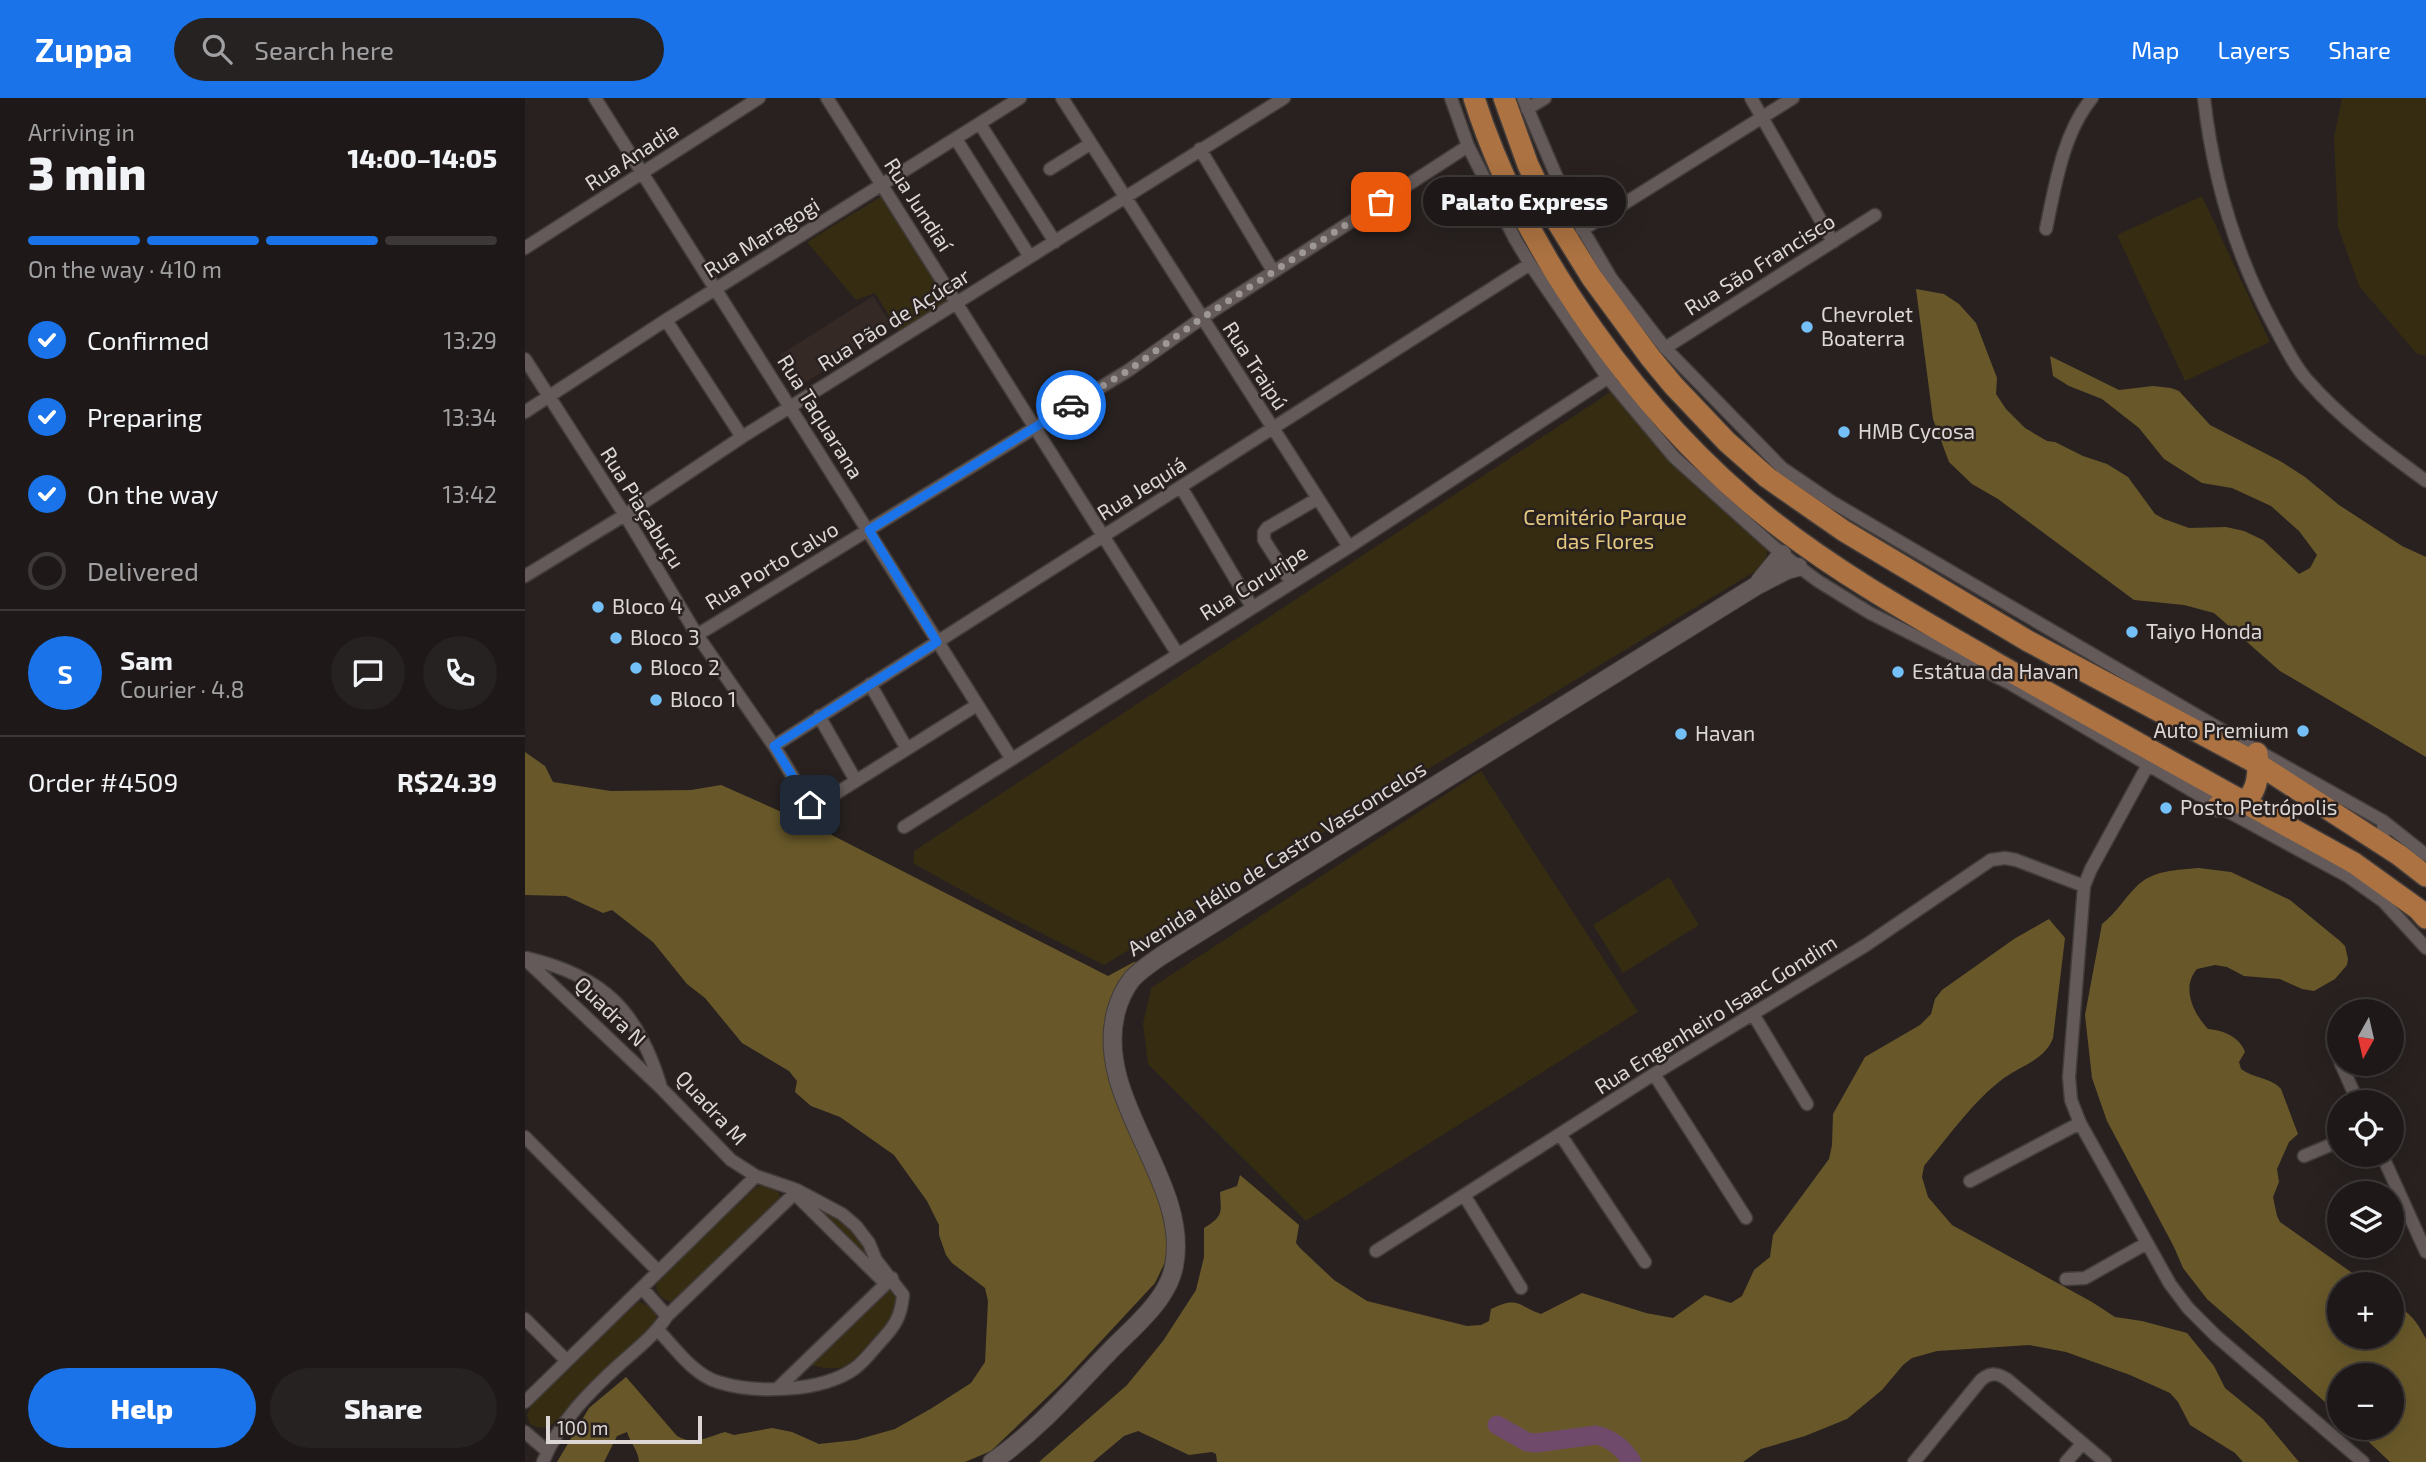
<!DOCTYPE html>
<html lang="en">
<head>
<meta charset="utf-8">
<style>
	body { margin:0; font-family:"Exo 2",sans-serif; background:#262221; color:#f1f3f6; height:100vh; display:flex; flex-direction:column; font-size:26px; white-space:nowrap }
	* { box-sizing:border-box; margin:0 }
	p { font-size:23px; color:#a1a0a2 }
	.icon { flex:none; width:38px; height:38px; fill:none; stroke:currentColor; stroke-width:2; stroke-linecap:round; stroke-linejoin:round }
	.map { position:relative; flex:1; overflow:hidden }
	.drawer { display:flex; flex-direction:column; background:#1e1918; width:525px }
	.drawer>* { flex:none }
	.needle { width:46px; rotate:188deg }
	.controls { position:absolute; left:1802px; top:901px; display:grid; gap:14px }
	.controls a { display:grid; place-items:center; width:77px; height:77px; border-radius:50%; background:#1e1918; box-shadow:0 7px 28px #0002,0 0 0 2px #3c3837; font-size:35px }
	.scale { position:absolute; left:21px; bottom:18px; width:156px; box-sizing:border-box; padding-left:7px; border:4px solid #dcd7d6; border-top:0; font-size:19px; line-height:24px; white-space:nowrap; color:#dcd7d6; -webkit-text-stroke:5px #282120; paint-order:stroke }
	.pin { position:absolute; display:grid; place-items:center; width:60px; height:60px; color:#fff; margin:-30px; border-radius:14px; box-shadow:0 4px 10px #0006 }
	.courier { position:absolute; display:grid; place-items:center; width:70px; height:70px; margin:-35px; border:5px solid #1a73e8; border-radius:50%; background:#fff; color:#222; box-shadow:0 2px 9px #0007 }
	.bubble { position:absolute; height:49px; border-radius:24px; background:#1e1918; box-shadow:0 7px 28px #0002,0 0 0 2px #3c3837; font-size:23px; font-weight:800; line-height:49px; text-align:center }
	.headline em { font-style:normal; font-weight:800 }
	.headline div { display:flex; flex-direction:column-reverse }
	.headline { display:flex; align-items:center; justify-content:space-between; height:119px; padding:0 28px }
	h1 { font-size:46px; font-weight:800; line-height:52px }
	.bar { display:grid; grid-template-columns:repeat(4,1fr); gap:10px 7px; align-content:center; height:84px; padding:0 28px }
	.bar i { height:9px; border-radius:5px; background:#3c3837 }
	.bar .on { background:#1a73e8 }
	.bar p { grid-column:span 4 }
	.line { display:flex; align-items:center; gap:18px; padding:0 28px; border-top:2px solid #3c3837 }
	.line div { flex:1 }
	.round { display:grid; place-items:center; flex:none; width:74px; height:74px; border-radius:37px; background:#262221 }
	ol { padding:0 28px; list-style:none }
	li { display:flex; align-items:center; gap:21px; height:77px }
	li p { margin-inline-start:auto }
	li .icon { padding:7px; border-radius:50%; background:#1a73e8; color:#fff; stroke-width:4 }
	li:last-child { color:#a1a0a2 }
	li i { width:38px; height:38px; border:4px solid #3c3837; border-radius:50% }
	.primary-button { display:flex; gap:14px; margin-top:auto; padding:14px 28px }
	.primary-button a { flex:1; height:80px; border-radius:42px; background:#1a73e8; color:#fff; font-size:28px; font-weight:800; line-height:80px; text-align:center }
	.primary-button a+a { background:#262221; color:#f1f3f6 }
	header { display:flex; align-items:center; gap:42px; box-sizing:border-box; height:98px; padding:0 35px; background:#1a73e8; color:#fff }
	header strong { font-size:33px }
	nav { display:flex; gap:38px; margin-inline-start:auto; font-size:24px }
	.search { width:490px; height:63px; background:#262221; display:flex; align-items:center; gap:18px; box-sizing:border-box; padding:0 24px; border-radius:38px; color:#a1a0a2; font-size:26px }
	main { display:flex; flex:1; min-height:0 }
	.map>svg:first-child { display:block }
	.built { fill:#352926 }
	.green { fill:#352c12 }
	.forest { fill:#685829 }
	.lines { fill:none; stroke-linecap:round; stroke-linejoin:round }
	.river { stroke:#6f4a6b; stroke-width:19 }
	.street-casing { stroke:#423c3a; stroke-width:15 }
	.secondary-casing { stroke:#423c3a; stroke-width:20 }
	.highway-casing { stroke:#423c3a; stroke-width:24 }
	.street { stroke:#635a59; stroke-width:12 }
	.secondary { stroke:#635a59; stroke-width:18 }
	.highway { stroke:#ac7241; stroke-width:21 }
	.done { stroke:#9d9796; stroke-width:7; stroke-dasharray:0 12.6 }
	.route { stroke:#1a73e8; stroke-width:9 }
	.poi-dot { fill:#74c0f6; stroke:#282120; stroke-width:2.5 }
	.labels { text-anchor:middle; stroke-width:5; stroke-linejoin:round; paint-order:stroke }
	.street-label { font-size:21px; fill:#dcd7d6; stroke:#282120 }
	.poi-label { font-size:21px; fill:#dcd7d6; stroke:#282120; text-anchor:start }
	.park-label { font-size:21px; fill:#e4c87f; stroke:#282120 }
</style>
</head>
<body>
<header>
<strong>Zuppa</strong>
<div class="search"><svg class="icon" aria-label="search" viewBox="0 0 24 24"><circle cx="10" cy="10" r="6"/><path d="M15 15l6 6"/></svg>Search here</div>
<nav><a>Map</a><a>Layers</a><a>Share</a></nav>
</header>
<main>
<section class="drawer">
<div class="headline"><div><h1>3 min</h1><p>Arriving in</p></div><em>14:00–14:05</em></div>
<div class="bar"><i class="on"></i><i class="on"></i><i class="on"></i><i></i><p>On the way · 410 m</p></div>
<ol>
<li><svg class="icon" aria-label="check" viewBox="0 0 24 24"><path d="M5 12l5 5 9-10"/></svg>Confirmed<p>13:29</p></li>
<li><svg class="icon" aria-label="check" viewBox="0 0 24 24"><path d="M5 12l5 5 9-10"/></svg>Preparing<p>13:34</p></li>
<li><svg class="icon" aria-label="check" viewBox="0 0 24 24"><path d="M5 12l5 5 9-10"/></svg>On the way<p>13:42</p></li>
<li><i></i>Delivered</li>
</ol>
<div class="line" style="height:126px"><b class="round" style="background:#1a73e8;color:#fff">S</b><div><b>Sam</b><p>Courier · 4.8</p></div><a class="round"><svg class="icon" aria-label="chat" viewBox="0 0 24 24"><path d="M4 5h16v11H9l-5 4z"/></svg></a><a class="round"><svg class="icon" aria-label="phone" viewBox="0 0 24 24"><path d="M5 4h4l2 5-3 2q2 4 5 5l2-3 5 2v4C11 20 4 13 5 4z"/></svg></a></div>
<div class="line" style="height:91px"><div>Order #4509</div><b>R$24.39</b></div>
<div class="primary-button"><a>Help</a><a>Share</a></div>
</section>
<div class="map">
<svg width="1901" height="1364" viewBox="0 0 1901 1364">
	<rect width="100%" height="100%" fill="#282120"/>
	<path class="built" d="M 348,198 L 368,229 L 275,288 L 255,257 Z"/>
	<path class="green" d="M 1817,0 L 1901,0 L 1901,258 L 1892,256 L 1834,188 L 1813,129 L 1809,40 Z
		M 357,98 L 422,203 L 374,234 L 350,195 L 331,202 L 282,144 Z
		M 1677,98 L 1745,244 L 1660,283 L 1592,137 Z
		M 1102,283 L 1243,434 C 1244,449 1244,458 1234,471 L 579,867 L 477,815 L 388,765 L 389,753 Z
		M 956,673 L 1113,914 L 781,1123 L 623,966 L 618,926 L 626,890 Z
		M 1144,779 L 1174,827 L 1098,875 L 1068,827 Z
		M 240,1086 L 251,1090 L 255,1097 L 253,1105 L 148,1204 C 135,1202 126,1191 135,1179 L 231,1089 Z
		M 294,1108 L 318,1121 L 343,1150 L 340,1156 L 335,1156 L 293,1112 Z
		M 366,1187 C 368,1191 373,1198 373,1202 C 375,1220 335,1261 320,1268 C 308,1273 294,1269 282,1266 Z
		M 114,1203 L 129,1211 L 132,1218 L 129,1225 L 32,1323 C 22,1331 16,1332 5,1326 L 2,1317 L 7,1305 Z"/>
	<path class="forest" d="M 1391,191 L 1419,196 L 1434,206 L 1451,225 L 1472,280 L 1471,296 L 1481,311 L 1500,330 L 1522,343 L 1530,344 L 1558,358 L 1582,366 L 1603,379 L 1630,416 L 1639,421 L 1664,430 L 1701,429 L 1719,433 L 1738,442 L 1774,476 L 1785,470 L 1792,457 L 1774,433 L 1746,408 L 1707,390 L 1677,385 L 1639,361 L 1614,330 L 1577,301 L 1544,288 L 1528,278 L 1525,258 L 1594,292 L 1628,288 L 1646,290 L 1654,293 L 1685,327 L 1755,363 L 1780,379 L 1814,407 L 1877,448 L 1901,459 L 1901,659 L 1755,573 L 1689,515 L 1659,507 L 1609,502 L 1473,401 L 1447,386 L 1424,364 L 1408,321 Z
		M 0,654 L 20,668 L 28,684 L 86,693 L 166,692 L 196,687 L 295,731 L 583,878 L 609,864 L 620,863 L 581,939 L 645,1128 L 641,1162 L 630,1185 L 537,1285 L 466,1353 L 440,1364 L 114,1364 C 114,1354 105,1344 102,1334 L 92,1338 L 79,1364 L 32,1364 L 64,1310 L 101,1279 L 152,1338 C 169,1348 182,1339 200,1334 L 209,1337 L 247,1330 L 267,1334 L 294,1346 L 331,1342 L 370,1331 L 407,1310 L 446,1285 L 460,1264 L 463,1203 L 460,1190 L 427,1165 L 421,1157 L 414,1137 L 414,1127 L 402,1103 L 369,1057 L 315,1019 L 286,1008 L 270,994 L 272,983 L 264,973 L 217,945 L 180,900 L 162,886 L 128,844 L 87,812 L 78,815 L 41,798 L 0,797 Z
		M 1674,770 L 1706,774 L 1765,802 L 1815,843 L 1820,848 L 1823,861 L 1822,867 L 1810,881 L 1789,893 L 1777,891 L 1755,881 L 1719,878 L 1702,869 L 1690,867 L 1672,871 C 1656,889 1668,915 1683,931 C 1698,932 1715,939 1720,954 L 1714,964 L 1716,971 C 1728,980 1747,980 1756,991 L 1773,1036 L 1764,1044 L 1752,1071 L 1754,1084 L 1748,1099 L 1752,1118 L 1755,1124 L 1843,1186 L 1815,1186 L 1815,1239 L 1867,1239 L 1867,1203 C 1887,1218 1890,1220 1901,1241 L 1901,1364 L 1865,1364 L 1829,1330 L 1867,1330 L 1867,1278 L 1815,1278 L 1815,1317 L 1682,1201 L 1658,1170 L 1649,1149 L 1582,1023 L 1567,980 L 1560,917 L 1577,826 C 1592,814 1598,802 1611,789 C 1627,772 1652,772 1674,770 Z
		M 1524,821 L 1540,840 L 1528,940 C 1520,962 1497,967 1479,980 C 1448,1003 1424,1038 1399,1068 L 1397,1079 L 1403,1099 L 1427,1127 L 1567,1204 L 1590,1219 L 1617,1223 L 1662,1235 L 1689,1268 L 1700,1290 L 1738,1321 L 1774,1364 L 1718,1364 L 1710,1355 L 1665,1327 L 1653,1304 L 1645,1295 L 1605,1277 L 1541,1254 L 1504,1247 L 1412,1253 L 1387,1260 L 1378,1267 L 1357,1292 L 1322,1321 L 1280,1338 L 1236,1351 L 1218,1364 L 692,1364 L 691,1356 L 687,1354 L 664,1357 L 613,1333 L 599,1338 L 568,1364 L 514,1364 L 602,1287 L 638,1243 L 671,1192 L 679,1159 L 679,1130 C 699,1118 696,1114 695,1094 L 712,1088 L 715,1077 L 774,1127 L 771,1145 L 775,1150 L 809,1182 L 842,1203 L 942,1228 L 956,1227 L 964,1223 L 966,1211 C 993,1198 992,1207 1016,1216 L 1057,1195 L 1121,1215 L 1148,1220 L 1180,1197 L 1206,1205 L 1217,1198 L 1229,1172 L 1245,1159 L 1248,1137 L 1304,1061 L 1307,1047 L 1308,1016 L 1340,959 L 1395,927 L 1406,916 L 1410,901 L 1417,892 L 1489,841 Z"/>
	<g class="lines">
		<path class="river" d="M 972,1327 L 1002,1344 L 1011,1345 L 1071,1337 C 1086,1340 1099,1351 1107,1364"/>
		<g class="street-casing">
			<path id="street" d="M 70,0 L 486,660
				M 302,0 L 652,555
				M 537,0 L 824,449
				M 926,0 L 943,48 L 990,141 L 1005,166 L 1083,280 L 1149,359 L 1257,456 L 1293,483 L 1345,515 L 1486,586 L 1693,708 L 1824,779 L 1858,803 L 1901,850
				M 998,0 L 1045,110 L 1086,180 L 1140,250 L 1257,370 L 1307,404 L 1731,652 L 1858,723 L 1859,748
				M 1226,0 L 1308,144
				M 1679,0 C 1688,81 1710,156 1749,228 C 1759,246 1769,268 1783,283 C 1816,321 1860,353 1901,383
				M 1002,11 L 1020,0
				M 455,26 L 530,144
				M 431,41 L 505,159
				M 675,51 L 748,173
				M 525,71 L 565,46
				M 1521,131 C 1530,88 1538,35 1567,0
				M 1057,132 L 1268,0
				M 0,150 L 234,0
				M 141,222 L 217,339
				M 1140,250 L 1350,117
				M 0,261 L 100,417 L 172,537 L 249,648 L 285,707 L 291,708 L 452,607
				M 0,314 L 141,222 L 495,0
				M 656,389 L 727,509
				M 0,478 L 100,417 L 217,339 L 759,0
				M 766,484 L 739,442 L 739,434 L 742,430 L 792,401
				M 172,537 L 604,272 L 677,220 L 943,48
				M 345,586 L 382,651
				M 294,618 L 331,683
				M 249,648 L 1005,166
				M 1624,665 L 1566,771 L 1559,788 L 1544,979 L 1546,1002 L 1555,1025 L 1645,1186 L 1663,1210 L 1691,1238 L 1838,1364
				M 1858,723 L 1901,757
				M 379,729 L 824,449 L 1087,277
				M 2,860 C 78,878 112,912 135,986
				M 0,861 L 136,990 L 206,1062 L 231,1078 L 272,1092 L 317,1116 L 331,1128 L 344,1145 L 351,1162 L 378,1197 C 376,1219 370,1228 355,1244 C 347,1253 339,1264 329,1271 C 296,1294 231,1296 193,1284 C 169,1277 150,1250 133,1232
				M 1228,916 L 1282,1006
				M 1808,947 L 1815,962
				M 1816,966 L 1833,1004
				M 1129,976 L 1221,1120
				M 1035,1036 L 1120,1164
				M 0,1039 L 133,1173
				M 1857,1057 L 1901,1154
				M 1779,1058 L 1815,1043
				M 1445,1083 L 1555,1025
				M 271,1097 L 360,1185
				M 939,1097 L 996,1190
				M 851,1153 L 1129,976 L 1341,847 L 1466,762 L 1480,760 L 1491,762 L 1559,788
				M 1541,1181 L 1560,1180 L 1622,1145
				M 117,1190 L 142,1218
				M 0,1221 L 41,1262
				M 253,1290 L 367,1180
				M 0,1304 L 231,1078
				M 0,1334 L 22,1353
				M 18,1364 C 33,1325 65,1293 96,1265 C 113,1250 130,1237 142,1218 L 269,1096
				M 1389,1364 L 1456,1282 C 1466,1274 1473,1275 1483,1282 L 1580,1364
				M 1541,1364 L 1557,1346"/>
		</g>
		<g class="secondary-casing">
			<path id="secondary" d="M 1235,483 L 1257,456
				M 467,1364 C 511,1334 546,1293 583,1255 C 599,1238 620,1221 634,1201 C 641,1191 647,1180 649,1168 C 666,1084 568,1002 591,914 C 594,903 599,891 607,881 C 615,872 626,865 636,858 L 1231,488 L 1262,472 L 1273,469"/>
		</g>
		<g class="highway-casing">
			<path id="highway" d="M 949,0 C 999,157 1118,321 1247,423 C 1317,478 1395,521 1471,565 C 1590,633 1710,699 1829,765 L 1893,811 L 1901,820
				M 979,0 L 1003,67 L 1023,109 L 1067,180 L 1125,259 L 1148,287 L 1202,344 L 1243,380 L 1319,433 L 1503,543 L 1733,666 L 1874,757 L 1901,778
				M 1693,708 C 1701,706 1710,706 1717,703 C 1734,697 1734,671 1732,655"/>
		</g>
		<use href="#street" class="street"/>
		<use href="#secondary" class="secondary"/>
		<use href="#highway" class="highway"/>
	</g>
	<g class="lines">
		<path class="done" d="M 546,307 L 604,272 L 677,220 L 856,104"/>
		<path class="route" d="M 285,707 L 249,648 L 412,544 L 344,432 L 546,307"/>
	</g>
	<g class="poi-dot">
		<circle cx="1282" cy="229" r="7"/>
		<circle cx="1319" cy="334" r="7"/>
		<circle cx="73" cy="509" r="7"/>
		<circle cx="1607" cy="534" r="7"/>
		<circle cx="91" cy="540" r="7"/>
		<circle cx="111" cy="570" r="7"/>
		<circle cx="1373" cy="574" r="7"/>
		<circle cx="131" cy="602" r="7"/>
		<circle cx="1778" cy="633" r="7"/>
		<circle cx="1156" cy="636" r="7"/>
		<circle cx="1641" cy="710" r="7"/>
	</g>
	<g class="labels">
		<g class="street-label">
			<text transform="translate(107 59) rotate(-33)" y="7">Rua Anadia</text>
			<text transform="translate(393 107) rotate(57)" y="7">Rua Jundiaí</text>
			<text transform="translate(237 140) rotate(-32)" y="7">Rua Maragogi</text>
			<text transform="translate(1235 167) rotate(-32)" y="7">Rua São Francisco</text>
			<text transform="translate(369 222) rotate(-32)" y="7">Rua Pão de Açúcar</text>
			<text transform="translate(730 268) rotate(57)" y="7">Rua Traipú</text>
			<text transform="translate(295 319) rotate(58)" y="7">Rua Taquarana</text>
			<text transform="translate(617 391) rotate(-32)" y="7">Rua Jequiá</text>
			<text transform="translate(117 410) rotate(58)" y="7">Rua Piaçabuçu</text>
			<text transform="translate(247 468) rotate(-31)" y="7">Rua Porto Calvo</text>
			<text transform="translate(729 485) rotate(-32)" y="7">Rua Coruripe</text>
			<text transform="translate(752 761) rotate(-32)" y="7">Avenida Hélio de Castro Vasconcelos</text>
			<text transform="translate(85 914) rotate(44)" y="7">Quadra N</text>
			<text transform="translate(1191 917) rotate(-32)" y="7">Rua Engenheiro Isaac Gondim</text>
			<text transform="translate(186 1010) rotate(47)" y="7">Quadra M</text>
		</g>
		<g class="poi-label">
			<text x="1296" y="224">Chevrolet<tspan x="1296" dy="24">Boaterra</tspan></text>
			<text x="1333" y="341">HMB Cycosa</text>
			<text x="87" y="516">Bloco 4</text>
			<text x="1621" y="541">Taiyo Honda</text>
			<text x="105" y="547">Bloco 3</text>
			<text x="125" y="577">Bloco 2</text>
			<text x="1387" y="581">Estátua da Havan</text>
			<text x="145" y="609">Bloco 1</text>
			<text x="1764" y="640" text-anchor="end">Auto Premium</text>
			<text x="1170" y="643">Havan</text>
			<text x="1655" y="717">Posto Petrópolis</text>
		</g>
		<g class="park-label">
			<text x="1080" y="427">Cemitério Parque<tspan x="1080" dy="24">das Flores</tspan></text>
		</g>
	</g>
</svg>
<div class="controls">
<a><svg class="needle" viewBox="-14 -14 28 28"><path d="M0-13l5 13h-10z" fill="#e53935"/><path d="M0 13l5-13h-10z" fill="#a1a0a2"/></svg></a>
<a><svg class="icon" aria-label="locate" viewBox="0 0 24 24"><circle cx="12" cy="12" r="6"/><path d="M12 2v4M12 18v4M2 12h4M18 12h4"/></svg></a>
<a><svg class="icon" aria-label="layers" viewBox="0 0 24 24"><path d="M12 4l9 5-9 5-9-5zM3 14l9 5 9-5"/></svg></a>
<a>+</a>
<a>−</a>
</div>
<div class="scale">100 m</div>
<div class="pin" style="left:856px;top:104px;background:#ea580c"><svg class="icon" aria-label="bag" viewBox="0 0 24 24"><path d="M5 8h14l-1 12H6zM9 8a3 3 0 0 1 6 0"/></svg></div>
<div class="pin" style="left:285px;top:707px;background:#1f2937"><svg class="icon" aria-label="home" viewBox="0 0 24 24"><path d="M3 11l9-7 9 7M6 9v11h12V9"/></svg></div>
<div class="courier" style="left:546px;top:307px"><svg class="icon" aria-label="car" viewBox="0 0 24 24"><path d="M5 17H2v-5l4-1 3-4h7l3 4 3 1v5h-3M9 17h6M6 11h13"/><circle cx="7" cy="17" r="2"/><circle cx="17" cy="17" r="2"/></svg></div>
<div class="bubble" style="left:898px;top:79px;width:203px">Palato Express</div>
</div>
</main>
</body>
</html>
